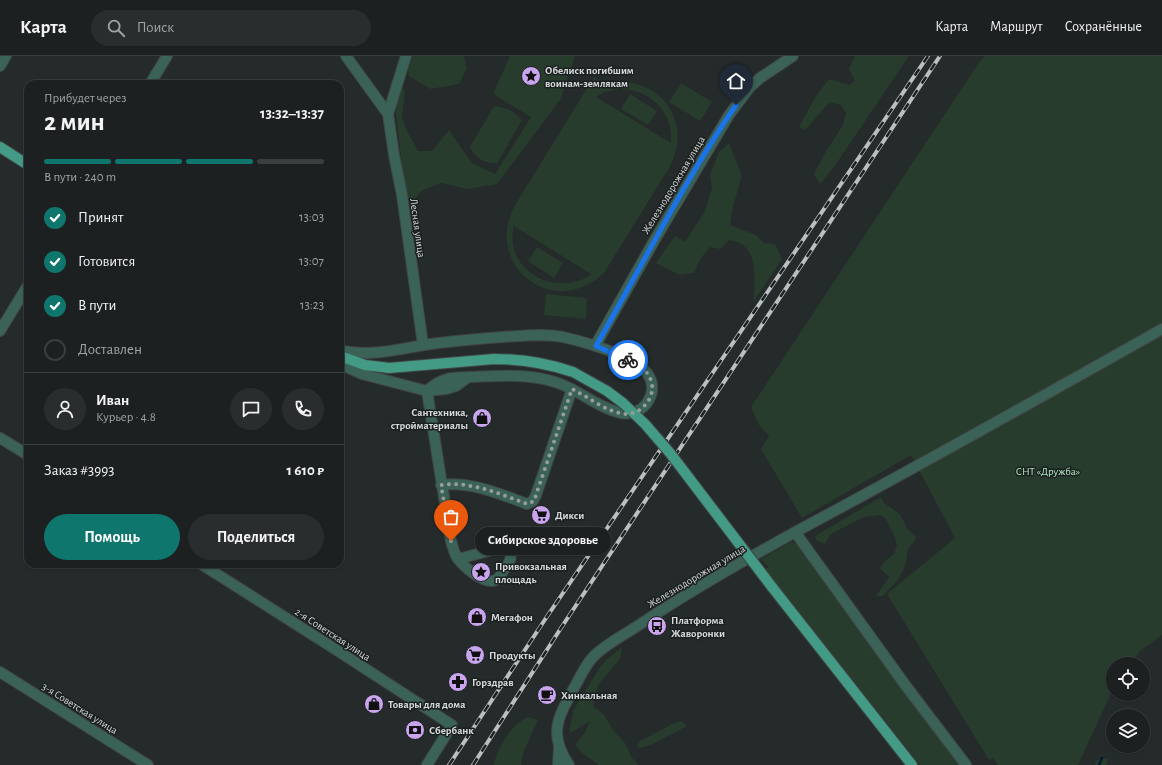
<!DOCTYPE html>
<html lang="ru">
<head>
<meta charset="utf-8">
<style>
	body { margin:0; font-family:"Alegreya Sans",sans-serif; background:#292d2d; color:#f1f3f6; height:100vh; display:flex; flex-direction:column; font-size:15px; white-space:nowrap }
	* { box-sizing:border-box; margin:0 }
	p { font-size:13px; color:#a0a3a5 }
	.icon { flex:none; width:22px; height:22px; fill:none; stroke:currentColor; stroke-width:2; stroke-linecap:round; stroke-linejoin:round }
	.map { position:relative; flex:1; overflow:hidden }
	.side { position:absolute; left:24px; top:24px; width:320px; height:488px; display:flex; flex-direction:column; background:#1c2020; border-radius:12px; box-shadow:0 1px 3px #0004,0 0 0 1px #3a3e3e }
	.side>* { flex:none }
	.controls { position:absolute; left:1106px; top:601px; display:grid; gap:8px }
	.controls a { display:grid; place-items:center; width:44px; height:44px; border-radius:50%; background:#1c2020; box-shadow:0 1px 3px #0004,0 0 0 1px #3a3e3e; font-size:20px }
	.pin { position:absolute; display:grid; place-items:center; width:34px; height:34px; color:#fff; margin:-41px -17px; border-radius:50% 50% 50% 0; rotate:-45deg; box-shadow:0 0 4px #0007 }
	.pin .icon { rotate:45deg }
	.courier { position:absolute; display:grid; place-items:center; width:40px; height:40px; margin:-20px; border:3px solid #1a73e8; border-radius:50%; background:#fff; color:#222; box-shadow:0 1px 5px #0007 }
	.bubble { position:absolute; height:28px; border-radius:14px; background:#1c2020; box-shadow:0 1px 3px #0004,0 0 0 1px #3a3e3e; font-size:13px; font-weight:700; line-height:28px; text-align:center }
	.head em { font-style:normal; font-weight:700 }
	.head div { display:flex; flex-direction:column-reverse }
	.head { display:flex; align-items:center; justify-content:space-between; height:68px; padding:0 20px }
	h1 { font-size:26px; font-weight:700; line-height:30px }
	.bar { display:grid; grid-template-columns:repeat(4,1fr); gap:6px 4px; align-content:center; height:48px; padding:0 20px }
	.bar i { height:5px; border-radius:3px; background:#3a3e3e }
	.bar .current { background:#0f766e }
	.bar p { grid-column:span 4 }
	.line { display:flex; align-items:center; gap:10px; padding:0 20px; border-top:1px solid #3a3e3e }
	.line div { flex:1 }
	.round { display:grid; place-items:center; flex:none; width:42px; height:42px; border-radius:21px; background:#292d2d }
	ol { padding:0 20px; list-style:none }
	li { display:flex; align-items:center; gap:12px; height:44px }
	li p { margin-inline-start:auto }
	li .icon { padding:4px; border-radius:50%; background:#0f766e; color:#fff; stroke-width:4 }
	li:last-child { color:#a0a3a5 }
	li i { width:22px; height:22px; border:2px solid #3a3e3e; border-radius:50% }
	.button { display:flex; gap:8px; margin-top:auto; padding:8px 20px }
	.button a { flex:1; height:46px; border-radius:24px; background:#0f766e; color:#fff; font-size:16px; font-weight:700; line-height:46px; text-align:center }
	.button a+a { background:#292d2d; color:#f1f3f6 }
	header { display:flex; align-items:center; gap:24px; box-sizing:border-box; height:56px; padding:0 20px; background:#1c2020; border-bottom:1px solid #3a3e3e }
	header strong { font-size:19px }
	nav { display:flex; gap:22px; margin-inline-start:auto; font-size:14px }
	.search { width:280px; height:36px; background:#292d2d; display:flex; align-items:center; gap:10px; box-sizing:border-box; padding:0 14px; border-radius:22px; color:#a0a3a5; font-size:15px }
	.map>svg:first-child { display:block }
	.green { fill:#273c2d; fill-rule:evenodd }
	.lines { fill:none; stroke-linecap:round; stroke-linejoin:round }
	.stream { stroke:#011c2d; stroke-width:2.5 }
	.minor-casing { stroke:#414646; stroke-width:12 }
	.major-casing { stroke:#414646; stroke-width:12 }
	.minor { stroke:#3b6257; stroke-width:10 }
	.major { stroke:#439a85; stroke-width:10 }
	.rail-casing { stroke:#bcbfbf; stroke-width:4 }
	.rail { stroke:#1b2020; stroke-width:2.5; stroke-dasharray:8; stroke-linecap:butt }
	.major-bridge-casing { stroke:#414646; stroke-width:12; stroke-linecap:butt }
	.major-bridge { stroke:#439a85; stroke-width:10 }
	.done { stroke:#989c9c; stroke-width:4; stroke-dasharray:0 7.2 }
	.route { stroke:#1a73e8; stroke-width:5 }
	.labels { text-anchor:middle; stroke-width:3; stroke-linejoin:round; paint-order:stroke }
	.poi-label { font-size:11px; font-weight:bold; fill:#d6d9d9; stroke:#1b2020; text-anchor:start }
	.street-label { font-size:11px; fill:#d6d9d9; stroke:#1b2020 }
	.park-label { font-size:11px; fill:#b4e9c1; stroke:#1b2020 }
</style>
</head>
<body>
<header>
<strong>Карта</strong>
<div class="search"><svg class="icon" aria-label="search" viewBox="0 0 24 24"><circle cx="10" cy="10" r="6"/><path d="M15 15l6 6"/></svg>Поиск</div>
<nav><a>Карта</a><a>Маршрут</a><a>Сохранённые</a></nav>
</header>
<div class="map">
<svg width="1162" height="709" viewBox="0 0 1162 709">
	<rect width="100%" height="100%" fill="#252a2a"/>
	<path class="green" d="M 413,0 L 464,0 L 467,12 L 459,28 L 430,33 L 409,20 L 408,13 Z
		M 510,0 L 575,0 L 560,44 L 497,128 L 467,133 L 441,127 L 421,135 L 415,144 L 406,143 L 395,50 L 401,31 L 405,35 L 402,61 L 407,75 L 418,95 L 432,95 L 449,74 L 472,107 L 495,118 L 531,61 L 493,38 Z
		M 855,0 L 909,0 L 834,111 L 820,128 L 814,118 L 825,97 L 843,69 L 846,57 L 841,49 L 830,46 L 805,74 L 799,71 L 816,40 L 829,23 L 849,29 L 855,25 L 849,13 Z
		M 985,0 L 1162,0 L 1162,579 L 1140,595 L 1131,608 L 1113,608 L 1113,633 L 1078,709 L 998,709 L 993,702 L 989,704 L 887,538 L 955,482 L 911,399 L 802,462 L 761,393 L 769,380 L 759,369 L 751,351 L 978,8 Z
		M 594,21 L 600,25 L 595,33 C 649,8 698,60 669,112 L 604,217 C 554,265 482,209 515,149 ZM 620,33 C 650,33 674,56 671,87 L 596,41 L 605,36 ZM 514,170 L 591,218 L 592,218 C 556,243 503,214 514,170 Z
		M 681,27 L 712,46 L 700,65 L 669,46 Z
		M 630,38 L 657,55 L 648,69 L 621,53 Z
		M 494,50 C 508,52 513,54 522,64 L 497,107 C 485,108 475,102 470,91 Z
		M 729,87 L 742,120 L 733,150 L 730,169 L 756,179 L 764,187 L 775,188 L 782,203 L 754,245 C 754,222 760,188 729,184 L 720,193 L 710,191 L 701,202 L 694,217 L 680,219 L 656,207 L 675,180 L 685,186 L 705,155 L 712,132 L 710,118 L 719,96 Z
		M 537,191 L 563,207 L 554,222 L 528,205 Z
		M 546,238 L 587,242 L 586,263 L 544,259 Z
		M 881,441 L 884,447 L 900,458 L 907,472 L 916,481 C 915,487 910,488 908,494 C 906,499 907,504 905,509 C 901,522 892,530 883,540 L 876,540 L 889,521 L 880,512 L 886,504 L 894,498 L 897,489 L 895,482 L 886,463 L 880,459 L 864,461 L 831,478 L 825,488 L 816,484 L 815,480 Z
		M 791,486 L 801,489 L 963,709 L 920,709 L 765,514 L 768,511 L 761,503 Z
		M 622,591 L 620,603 L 598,629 L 593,650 L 605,660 L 613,674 L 625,687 L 632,702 L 639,709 L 599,709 L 581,696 L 575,689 L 585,676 L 590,665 L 570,677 L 570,671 L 573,655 L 598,614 L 605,605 Z
		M 528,661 L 538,664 L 523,697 L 521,709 L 493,709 C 499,691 510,669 528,661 Z
		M 682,665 L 687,670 L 651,689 L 639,692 L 637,689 L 640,685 L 672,668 Z
		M 1108,702 L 1106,709 L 1094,709 L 1097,704 Z"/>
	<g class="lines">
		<path class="stream" d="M 1099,709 L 1102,702"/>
		<g class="minor-casing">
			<path id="minor" d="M 346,0 L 388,58
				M 406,0 L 388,58 L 394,99 L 402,139 L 423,289
				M 0,10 L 6,0
				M 150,28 L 167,0
				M 0,275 L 28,229
				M 595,290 L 654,185 L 729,59 L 750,31 L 760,22 L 793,0
				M 340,294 C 368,301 396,294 424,289 C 450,285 476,283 502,281 C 522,280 543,277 563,281 C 585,286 627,298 644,314 C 663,331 646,362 621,357 C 598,352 578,333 555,326 C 528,317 497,320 468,321 C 461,322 454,321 447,323 C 439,325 432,330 427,335
				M 340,308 L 362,318 L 427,335 L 446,333 L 456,330 L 467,322
				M 427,335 L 451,485 C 453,491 454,498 458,503 C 464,511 482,526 492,525 C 498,525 500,520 503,515 C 507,510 511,506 511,498 L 505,492 L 500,492 L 458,503
				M 0,382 L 28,399
				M 441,429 C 471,425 500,438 527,448 L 533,445 L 536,439 L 572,333
				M 795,476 L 906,630 L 966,709
				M 201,508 L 338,595 L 452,669 L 427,709
				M 0,616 L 148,709
				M 558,709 L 559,692
				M 569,709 C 547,677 559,660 575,630 C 581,620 585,609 594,600 C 607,587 626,578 642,567 C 696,531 753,499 810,468 C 928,405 1045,339 1162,273"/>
		</g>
		<g class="major-casing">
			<path id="major" d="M 0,91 L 28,109
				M 340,300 L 365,309 L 389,312 L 494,303 C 521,303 547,307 573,316
				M 772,531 L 912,709"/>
		</g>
		<use href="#minor" class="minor"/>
		<use href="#major" class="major"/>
		<g class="rail-casing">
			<path id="rail" d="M 449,709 L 546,562 L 928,0
				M 473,709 L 561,572 L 940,0"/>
		</g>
		<use href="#rail" class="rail"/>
		<g class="major-bridge-casing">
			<path id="major-bridge" d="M 573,316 L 607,335 L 623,347 L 645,368 L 670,397 L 772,531"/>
		</g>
		<use href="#major-bridge" class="major-bridge"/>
	</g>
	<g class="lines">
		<path class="done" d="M 451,485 L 441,429 C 471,425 500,438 527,448 L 534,445 L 536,439 L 572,333 C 589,341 607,357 626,358 C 644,358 659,337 649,320 C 645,313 635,307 628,304"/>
		<path class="route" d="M 628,304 L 596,290 C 642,210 684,125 736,49"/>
	</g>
	<defs>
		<g id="sight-disc" transform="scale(1)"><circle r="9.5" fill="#c9a5ee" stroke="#1b2020"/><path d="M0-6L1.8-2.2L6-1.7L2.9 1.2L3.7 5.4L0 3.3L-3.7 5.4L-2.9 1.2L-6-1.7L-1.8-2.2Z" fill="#111"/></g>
		<g id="shop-disc" transform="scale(1)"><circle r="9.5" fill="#c9a5ee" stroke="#1b2020"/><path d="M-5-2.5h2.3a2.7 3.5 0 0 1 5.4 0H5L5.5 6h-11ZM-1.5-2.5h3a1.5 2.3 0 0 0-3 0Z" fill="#111"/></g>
		<g id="supermarket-disc" transform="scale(1)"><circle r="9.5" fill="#c9a5ee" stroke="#1b2020"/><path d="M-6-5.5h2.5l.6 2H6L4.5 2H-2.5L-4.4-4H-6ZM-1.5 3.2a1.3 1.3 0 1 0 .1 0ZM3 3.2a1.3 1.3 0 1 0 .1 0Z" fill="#111"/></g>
		<g id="bus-disc" transform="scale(1)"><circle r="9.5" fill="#c9a5ee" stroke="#1b2020"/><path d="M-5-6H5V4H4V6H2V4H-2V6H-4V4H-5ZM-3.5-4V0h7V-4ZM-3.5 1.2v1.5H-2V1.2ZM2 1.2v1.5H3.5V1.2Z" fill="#111"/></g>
		<g id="pharmacy-disc" transform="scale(1)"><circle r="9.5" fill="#c9a5ee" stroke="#1b2020"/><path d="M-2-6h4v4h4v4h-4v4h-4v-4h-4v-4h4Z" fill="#111"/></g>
		<g id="cafe-disc" transform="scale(1)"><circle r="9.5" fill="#c9a5ee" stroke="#1b2020"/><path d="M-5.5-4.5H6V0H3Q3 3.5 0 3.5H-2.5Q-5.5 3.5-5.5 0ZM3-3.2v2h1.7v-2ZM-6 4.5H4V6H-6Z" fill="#111"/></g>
		<g id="bank-disc" transform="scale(1)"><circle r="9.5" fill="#c9a5ee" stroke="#1b2020"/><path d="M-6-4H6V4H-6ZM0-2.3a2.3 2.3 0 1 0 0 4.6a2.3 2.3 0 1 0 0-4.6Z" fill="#111"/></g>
	</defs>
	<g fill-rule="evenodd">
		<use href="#sight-disc" x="531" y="20"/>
		<use href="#shop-disc" x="482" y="362"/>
		<use href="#supermarket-disc" x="541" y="459"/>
		<use href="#sight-disc" x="481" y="516"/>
		<use href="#shop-disc" x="477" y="561"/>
		<use href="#bus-disc" x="657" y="570"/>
		<use href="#supermarket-disc" x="475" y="599"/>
		<use href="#pharmacy-disc" x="458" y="626"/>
		<use href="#cafe-disc" x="547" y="639"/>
		<use href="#shop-disc" x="374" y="648"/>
		<use href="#bank-disc" x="415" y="674"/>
	</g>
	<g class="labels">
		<g class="poi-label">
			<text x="545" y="18">Обелиск погибшим<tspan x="545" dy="13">воинам-землякам</tspan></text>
			<text x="468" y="360" text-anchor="end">Сантехника,<tspan x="468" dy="13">стройматериалы</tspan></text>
			<text x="555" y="463">Дикси</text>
			<text x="495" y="514">Привокзальная<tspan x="495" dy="13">площадь</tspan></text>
			<text x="491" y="565">Мегафон</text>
			<text x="671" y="568">Платформа<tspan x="671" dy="13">Жаворонки</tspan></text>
			<text x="489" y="603">Продукты</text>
			<text x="472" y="630">Горздрав</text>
			<text x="561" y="643">Хинкальная</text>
			<text x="388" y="652">Товары для дома</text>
			<text x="429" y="678">Сбербанк</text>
		</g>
		<g class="street-label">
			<text transform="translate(673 129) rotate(-59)" y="4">Железнодорожная улица</text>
			<text transform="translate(418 172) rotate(82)" y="4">Лесная улица</text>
			<text transform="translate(696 520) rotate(-31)" y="4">Железнодорожная улица</text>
			<text transform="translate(333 578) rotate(33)" y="4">2-я Советская улица</text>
			<text transform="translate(80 652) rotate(32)" y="4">3-я Советская улица</text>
		</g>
		<g class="park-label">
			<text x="1048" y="419">СНТ «Дружба»</text>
		</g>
	</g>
</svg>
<div class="controls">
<a><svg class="icon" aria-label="locate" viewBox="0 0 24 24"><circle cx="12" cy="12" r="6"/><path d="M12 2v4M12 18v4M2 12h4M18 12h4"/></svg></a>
<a><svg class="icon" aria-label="layers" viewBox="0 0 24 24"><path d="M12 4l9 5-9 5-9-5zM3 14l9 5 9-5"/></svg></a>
</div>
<div class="pin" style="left:451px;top:485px;background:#ea580c"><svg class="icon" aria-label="bag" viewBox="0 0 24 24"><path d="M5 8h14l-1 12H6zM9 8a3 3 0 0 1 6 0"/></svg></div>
<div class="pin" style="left:736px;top:49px;background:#1f2937"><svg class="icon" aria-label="home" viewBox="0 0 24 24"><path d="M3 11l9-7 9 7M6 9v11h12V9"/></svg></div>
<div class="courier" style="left:628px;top:304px"><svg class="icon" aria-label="bike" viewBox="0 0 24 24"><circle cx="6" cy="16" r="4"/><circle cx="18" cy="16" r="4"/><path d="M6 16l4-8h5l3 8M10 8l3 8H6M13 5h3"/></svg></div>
<div class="bubble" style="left:475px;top:471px;width:136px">Сибирское здоровье</div>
<section class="side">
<div class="head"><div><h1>2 мин</h1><p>Прибудет через</p></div><em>13:32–13:37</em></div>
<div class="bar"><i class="current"></i><i class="current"></i><i class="current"></i><i></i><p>В пути · 240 m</p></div>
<ol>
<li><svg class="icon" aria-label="check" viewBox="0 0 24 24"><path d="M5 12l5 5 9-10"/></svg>Принят<p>13:03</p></li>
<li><svg class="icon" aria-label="check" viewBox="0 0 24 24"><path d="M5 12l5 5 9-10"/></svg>Готовится<p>13:07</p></li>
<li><svg class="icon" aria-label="check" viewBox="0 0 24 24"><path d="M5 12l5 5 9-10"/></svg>В пути<p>13:23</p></li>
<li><i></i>Доставлен</li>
</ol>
<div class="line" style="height:72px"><a class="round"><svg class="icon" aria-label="person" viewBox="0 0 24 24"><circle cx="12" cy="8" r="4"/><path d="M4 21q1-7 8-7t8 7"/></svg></a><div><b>Иван</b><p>Курьер · 4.8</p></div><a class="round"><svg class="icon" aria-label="chat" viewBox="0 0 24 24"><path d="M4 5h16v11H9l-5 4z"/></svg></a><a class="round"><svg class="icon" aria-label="phone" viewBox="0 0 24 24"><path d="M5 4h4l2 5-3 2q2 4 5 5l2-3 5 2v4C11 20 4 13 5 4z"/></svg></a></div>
<div class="line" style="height:52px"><div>Заказ #3993</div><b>1 610 ₽</b></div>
<div class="button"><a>Помощь</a><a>Поделиться</a></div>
</section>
</div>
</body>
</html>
